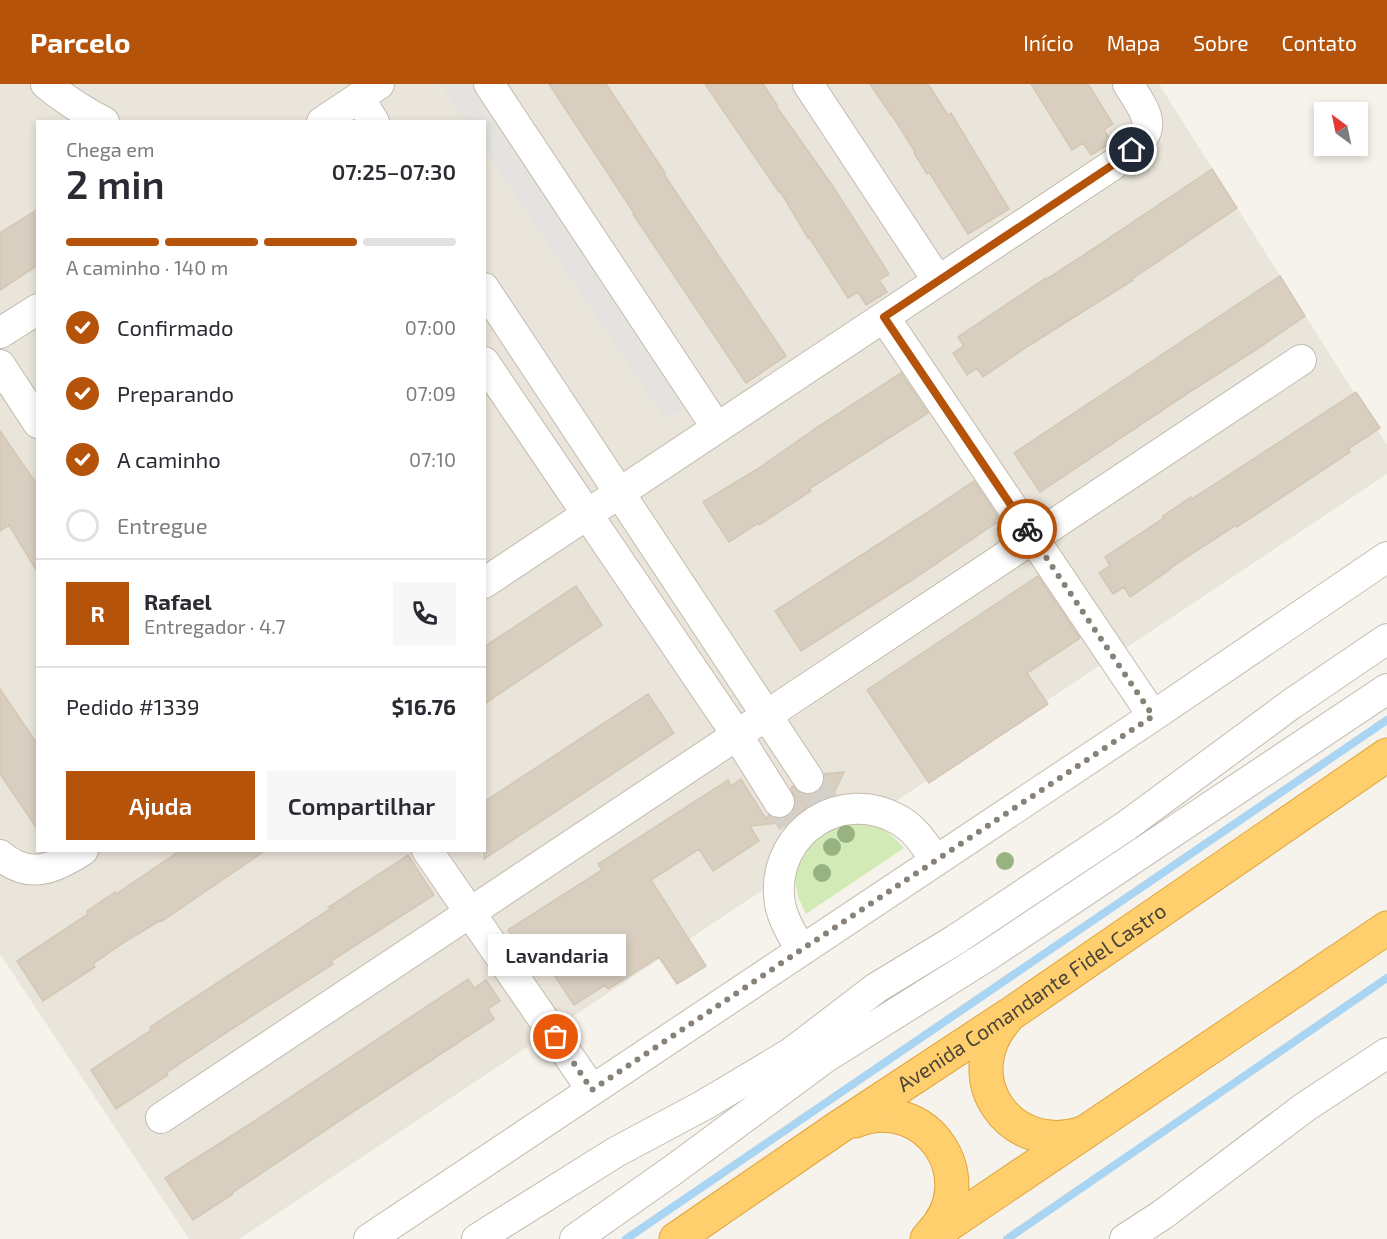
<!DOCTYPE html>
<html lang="pt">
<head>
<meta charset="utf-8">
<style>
	body { margin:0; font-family:"Exo 2",sans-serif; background:#f7f7f7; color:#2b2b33; height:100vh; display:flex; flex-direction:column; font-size:22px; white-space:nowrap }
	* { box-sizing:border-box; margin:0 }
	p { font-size:20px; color:#7c7c81 }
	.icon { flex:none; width:33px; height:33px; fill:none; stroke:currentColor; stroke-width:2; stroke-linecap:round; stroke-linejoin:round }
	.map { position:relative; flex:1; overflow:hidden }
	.side { position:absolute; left:36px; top:36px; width:450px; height:732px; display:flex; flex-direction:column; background:#fff; border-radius:0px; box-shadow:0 3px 9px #0003 }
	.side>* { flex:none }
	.needle { width:39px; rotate:327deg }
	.buttons { position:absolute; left:1314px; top:18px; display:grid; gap:12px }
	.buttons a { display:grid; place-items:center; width:54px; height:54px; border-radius:0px; background:#fff; box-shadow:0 3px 9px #0003; font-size:30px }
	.pin { position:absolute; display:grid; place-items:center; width:51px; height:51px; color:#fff; margin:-26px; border:3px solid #fff; border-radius:50%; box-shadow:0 2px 6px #0007 }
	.courier { position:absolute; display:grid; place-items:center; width:60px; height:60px; margin:-30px; border:4px solid #b45309; border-radius:50%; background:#fff; color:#222; box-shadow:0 2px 8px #0007 }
	.bubble { position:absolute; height:42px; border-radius:0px; background:#fff; box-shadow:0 3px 9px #0003; font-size:20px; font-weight:600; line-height:42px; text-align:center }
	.head em { font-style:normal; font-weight:600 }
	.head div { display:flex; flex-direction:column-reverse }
	.head { display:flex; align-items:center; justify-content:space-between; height:102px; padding:0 30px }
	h1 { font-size:39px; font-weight:600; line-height:45px }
	.bar { display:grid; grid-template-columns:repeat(4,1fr); gap:9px 6px; align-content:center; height:72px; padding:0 30px }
	.bar i { height:8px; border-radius:4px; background:#e1e1e2 }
	.bar .selected { background:#b45309 }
	.bar p { grid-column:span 4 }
	.line { display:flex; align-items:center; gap:15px; padding:0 30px; border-top:2px solid #e1e1e2 }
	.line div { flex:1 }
	.round { display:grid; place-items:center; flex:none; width:63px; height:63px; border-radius:0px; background:#f7f7f7 }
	ol { padding:0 30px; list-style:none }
	li { display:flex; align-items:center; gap:18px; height:66px }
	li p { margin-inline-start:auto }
	li .icon { padding:6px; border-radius:50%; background:#b45309; color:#fff; stroke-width:4 }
	li:last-child { color:#7c7c81 }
	li i { width:33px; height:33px; border:3px solid #e1e1e2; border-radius:50% }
	.action { display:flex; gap:12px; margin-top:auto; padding:12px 30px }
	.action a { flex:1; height:69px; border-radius:0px; background:#b45309; color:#fff; font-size:24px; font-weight:600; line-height:69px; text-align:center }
	.action a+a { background:#f7f7f7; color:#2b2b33 }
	header { display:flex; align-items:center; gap:36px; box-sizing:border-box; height:84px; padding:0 30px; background:#b45309; color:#fff }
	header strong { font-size:28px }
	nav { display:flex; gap:33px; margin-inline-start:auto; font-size:21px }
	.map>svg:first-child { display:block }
	.residential { fill:#eae5da; fill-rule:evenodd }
	.green { fill:#d2eab5 }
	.parking { fill:#e5e3e0 }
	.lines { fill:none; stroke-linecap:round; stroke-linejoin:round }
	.stream { stroke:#a9d4f2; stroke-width:8 }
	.building { fill:#d8cfc1; stroke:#d3c7b4; stroke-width:1.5 }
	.minor-tunnel { stroke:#d4d0c8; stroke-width:30; stroke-dasharray:30 15; stroke-linecap:butt }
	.minor-casing { stroke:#c2bbae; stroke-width:32 }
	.motorway-casing { stroke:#e0a43c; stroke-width:35 }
	.minor { stroke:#fff; stroke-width:30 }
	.motorway { stroke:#ffcf6e; stroke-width:33 }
	.tree { fill:#97b381 }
	.done { stroke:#878178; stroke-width:6; stroke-dasharray:0 10.8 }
	.route { stroke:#b45309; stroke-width:8 }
	.labels { text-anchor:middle; stroke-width:5; stroke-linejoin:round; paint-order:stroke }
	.street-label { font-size:21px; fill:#4b4439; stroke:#fff }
</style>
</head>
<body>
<header>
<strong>Parcelo</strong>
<nav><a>Início</a><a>Mapa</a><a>Sobre</a><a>Contato</a></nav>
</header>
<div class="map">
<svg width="1387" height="1155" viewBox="0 0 1387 1155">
	<rect width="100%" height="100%" fill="#f6f3ec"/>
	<path class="residential" d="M 0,0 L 1159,0 L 1387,361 L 1387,390 L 239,1155 L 189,1155 L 0,870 ZM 38,38 L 484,38 L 484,766 L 38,766 Z"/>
	<path class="green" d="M 838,739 C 872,740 879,737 904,764 L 806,830 L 798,813 L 795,794 L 798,776 L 807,760 Z"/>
	<path class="parking" d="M 440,0 L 467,0 L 684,323 L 665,336 L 485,67 L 484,38 L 465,37 Z"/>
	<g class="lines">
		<path class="stream" d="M 626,1155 L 1387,636
			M 1007,1155 L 1387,894"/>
	</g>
	<path class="building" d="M 549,0 L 606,0 L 665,89 L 665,92 L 786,272 L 746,299 L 633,130 L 634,129 Z
		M 705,0 L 763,0 L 777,21 L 776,22 L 832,101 L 889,190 L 879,196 L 887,208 L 866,221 L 858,208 L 848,214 L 809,153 L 808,154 L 780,107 L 779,108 Z
		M 870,0 L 928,0 L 948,31 L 951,29 L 1009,125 L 968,150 L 929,88 L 927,90 L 914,69 L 915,68 L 892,31 L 891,31 Z
		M 1031,0 L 1088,0 L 1113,40 L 1104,46 L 1112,58 L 1091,71 L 1083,59 L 1072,66 Z
		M 1212,85 L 1237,124 L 1132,195 L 1133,196 L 1025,264 L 983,293 L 977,284 L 967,291 L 953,269 L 964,262 L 958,253 L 1046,194 L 1047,195 L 1093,165 Z
		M 38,125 L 38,181 L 0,206 L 0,149 Z
		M 1280,192 L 1305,232 L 1260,263 L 1188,309 L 1040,408 L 1014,369 Z
		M 901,289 L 928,329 L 809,405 L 811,407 L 759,441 L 758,439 L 729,458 L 703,418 L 759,384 L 819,342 Z
		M 1356,308 L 1380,344 L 1348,365 L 1350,368 L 1237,443 L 1236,441 L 1170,484 L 1171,485 L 1130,513 L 1124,503 L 1113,510 L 1099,489 L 1110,482 L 1105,473 L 1164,434 L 1163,432 L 1191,413 L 1192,415 Z
		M 0,347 L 38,402 L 38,489 L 9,441 L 0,447 Z
		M 974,397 L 1000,436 L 915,494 L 801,567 L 775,527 L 925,430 Z
		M 1038,492 L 1080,554 L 1027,589 L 1048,620 L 929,699 L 867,606 Z
		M 576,502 L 602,541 L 484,620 L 484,563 Z
		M 0,605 L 38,661 L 38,746 L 0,690 Z
		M 648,610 L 674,649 L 484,775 L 484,718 Z
		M 844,688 L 833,711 L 809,722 L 788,738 L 750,742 L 759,757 L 713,787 L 699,765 L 651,796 L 706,882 L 677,900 L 659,873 L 608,905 L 605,901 L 574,921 L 539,868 L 527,876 L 508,846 L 602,786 L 598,780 L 728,696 L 731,702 L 741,695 L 766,735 L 769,731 L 771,733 L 780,735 L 789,732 L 794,726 L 796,717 L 791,704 L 793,702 L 800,709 L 810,711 L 817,709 L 823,702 L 825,694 L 824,690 Z
		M 181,766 L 266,766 L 162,837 L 161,836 L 126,857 L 93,880 L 95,883 L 43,917 L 17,877 L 88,830 L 87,827 L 115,808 L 116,810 Z
		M 408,771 L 434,811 L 331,877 L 333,880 L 227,948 L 166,989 L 168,991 L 116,1025 L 91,986 L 151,946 L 150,943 L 333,823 L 329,823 Z
		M 468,895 L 474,904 L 486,896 L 500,917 L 488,925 L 494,935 L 348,1031 L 232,1109 L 233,1110 L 193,1136 L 165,1094 L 250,1040 Z"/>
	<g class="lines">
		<path class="minor-tunnel" d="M 808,694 L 825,720
			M 779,718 L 792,738"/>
		<g class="minor-casing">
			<path id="minor" d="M 46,0 C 64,15 83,27 104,38
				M 489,0 L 717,344
				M 808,0 L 938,197
				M 359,14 L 374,38
				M 322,38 L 379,0
				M 484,204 L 808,694
				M 884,233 L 1153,632
				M 0,249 L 38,225
				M 484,278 L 737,651 L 779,718
				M 0,281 L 38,339
				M 484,499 L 1123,74 C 1159,45 1150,34 1128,0
				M 427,766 L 592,1006
				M 0,771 C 29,796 54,785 83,766
				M 801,866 C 791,848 780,832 779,811 C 775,747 842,703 899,736 C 915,745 925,761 936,776
				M 161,1034 L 1301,276
				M 369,1155 L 1153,632 L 1387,473
				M 477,1155 L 616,1068 L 704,1021 L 791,969 L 876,904 L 955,856 L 1126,742 L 1290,621 L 1387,555
				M 575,1155 L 673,1086 L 826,973 L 987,872 L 1387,605
				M 1125,1155 L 1162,1131 L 1305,1023 L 1387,969"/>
		</g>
		<g class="motorway-casing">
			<g id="motorway">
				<path d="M 1006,935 C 955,993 1009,1073 1083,1049"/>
				<path d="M 855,1037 C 927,1008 985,1096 930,1151"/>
				<path id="s1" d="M 676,1155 L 839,1043 L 1015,927 L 1387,671"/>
				<path d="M 927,1155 L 1387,844"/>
			</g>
		</g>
		<use href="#minor" class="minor"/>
		<use href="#motorway" class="motorway"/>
	</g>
	<g class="tree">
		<circle cx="846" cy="750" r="9"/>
		<circle cx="832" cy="763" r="9"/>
		<circle cx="1005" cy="777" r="9"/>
		<circle cx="822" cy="789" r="9"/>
	</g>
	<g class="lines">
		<path class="done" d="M 556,953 L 592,1006 L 801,866 L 1153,632 L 1027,445"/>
		<path class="route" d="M 1027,445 L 884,233 L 1123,74 L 1132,66"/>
	</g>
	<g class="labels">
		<g class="street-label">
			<text dy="7" stroke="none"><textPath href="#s1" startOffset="430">Avenida Comandante Fidel Castro</textPath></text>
		</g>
	</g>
</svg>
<div class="buttons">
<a><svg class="needle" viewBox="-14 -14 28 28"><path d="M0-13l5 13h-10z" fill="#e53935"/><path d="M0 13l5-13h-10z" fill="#7c7c81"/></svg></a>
</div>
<div class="pin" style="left:556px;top:953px;background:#ea580c"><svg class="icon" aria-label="bag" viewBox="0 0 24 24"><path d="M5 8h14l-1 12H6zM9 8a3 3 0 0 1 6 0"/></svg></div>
<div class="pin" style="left:1132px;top:66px;background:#1f2937"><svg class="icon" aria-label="home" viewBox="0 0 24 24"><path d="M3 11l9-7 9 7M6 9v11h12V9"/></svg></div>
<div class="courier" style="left:1027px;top:445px"><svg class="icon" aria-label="bike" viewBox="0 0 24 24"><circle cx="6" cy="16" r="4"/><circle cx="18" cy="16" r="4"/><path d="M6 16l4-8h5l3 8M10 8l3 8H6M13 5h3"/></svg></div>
<div class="bubble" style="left:488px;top:850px;width:138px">Lavandaria</div>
<section class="side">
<div class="head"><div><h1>2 min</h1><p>Chega em</p></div><em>07:25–07:30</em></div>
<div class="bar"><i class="selected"></i><i class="selected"></i><i class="selected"></i><i></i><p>A caminho · 140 m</p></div>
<ol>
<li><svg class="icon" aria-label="check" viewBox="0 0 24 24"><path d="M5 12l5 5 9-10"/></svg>Confirmado<p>07:00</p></li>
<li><svg class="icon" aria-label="check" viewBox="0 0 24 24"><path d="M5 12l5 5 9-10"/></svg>Preparando<p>07:09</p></li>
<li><svg class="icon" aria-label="check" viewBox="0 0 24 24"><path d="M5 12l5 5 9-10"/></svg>A caminho<p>07:10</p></li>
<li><i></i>Entregue</li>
</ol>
<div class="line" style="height:108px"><b class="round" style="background:#b45309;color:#fff">R</b><div><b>Rafael</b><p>Entregador · 4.7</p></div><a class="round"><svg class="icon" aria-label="phone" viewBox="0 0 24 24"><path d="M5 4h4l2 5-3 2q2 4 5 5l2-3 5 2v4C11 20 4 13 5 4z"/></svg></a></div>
<div class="line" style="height:78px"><div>Pedido #1339</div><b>$16.76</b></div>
<div class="action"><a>Ajuda</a><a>Compartilhar</a></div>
</section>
</div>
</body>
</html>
